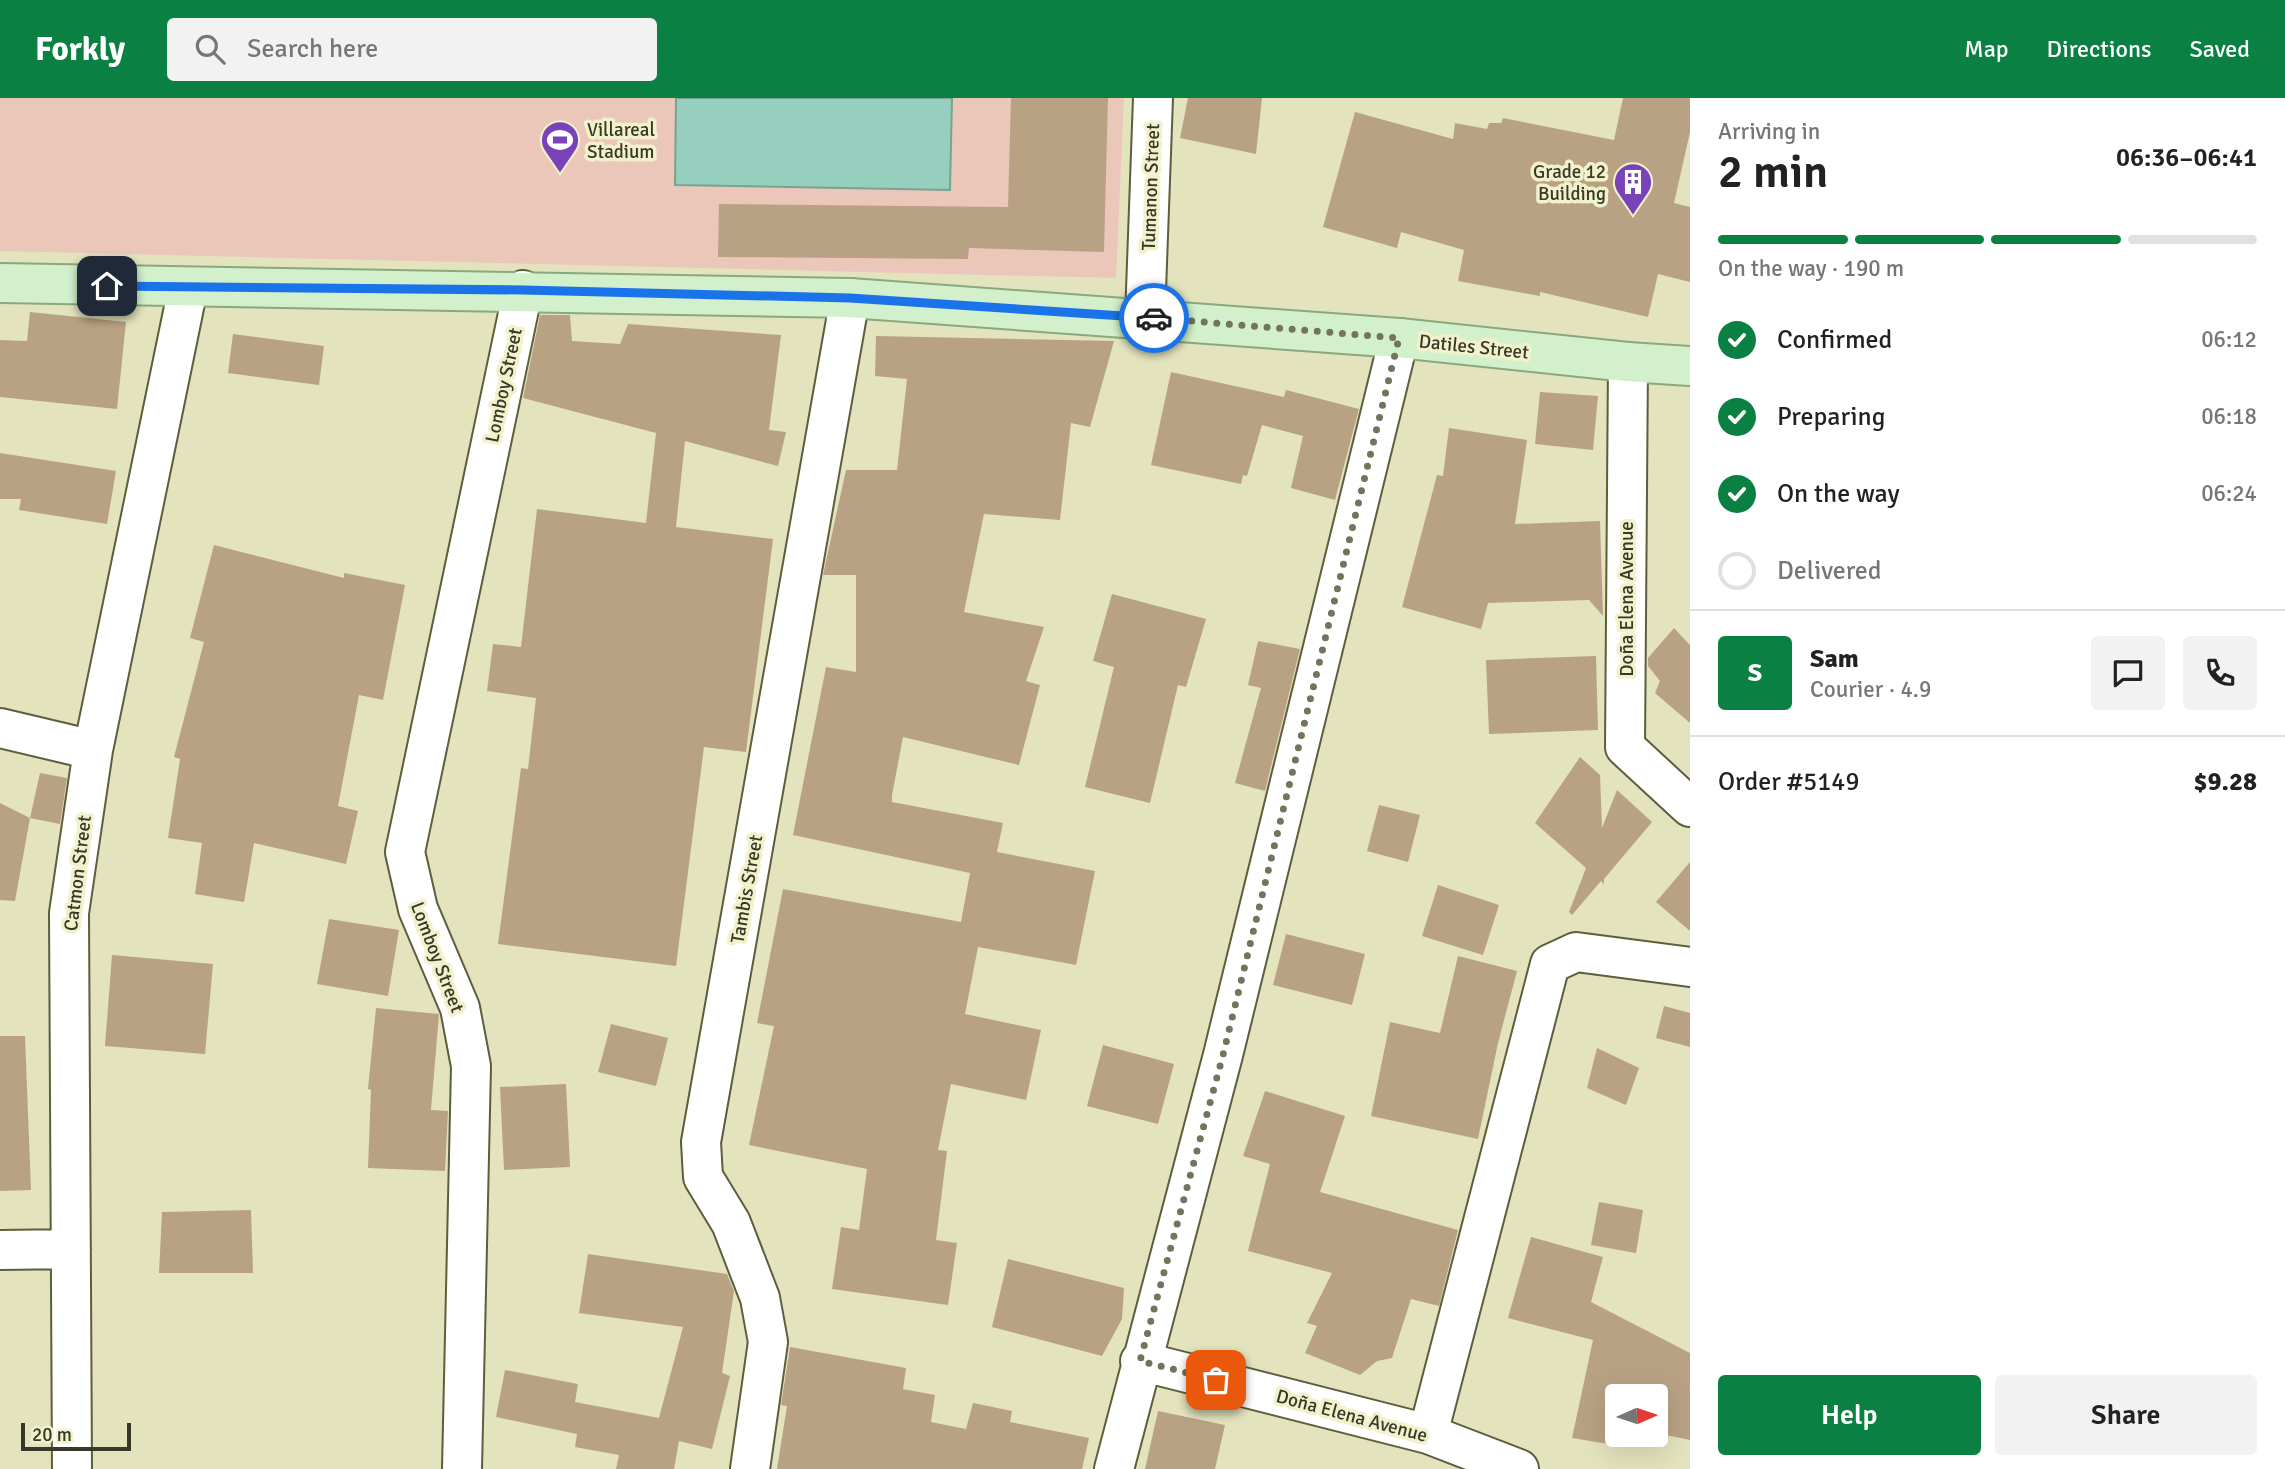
<!DOCTYPE html>
<html lang="en">
<head>
<meta charset="utf-8">
<style>
	body { margin:0; font-family:Signika,sans-serif; background:#f2f2f2; color:#222; height:100vh; display:flex; flex-direction:column; font-size:26px; white-space:nowrap }
	* { box-sizing:border-box; margin:0 }
	p { font-size:23px; color:#767676 }
	.icon { flex:none; width:38px; height:38px; fill:none; stroke:currentColor; stroke-width:2; stroke-linecap:round; stroke-linejoin:round }
	.map { position:relative; flex:1; overflow:hidden }
	.drawer { display:flex; flex-direction:column; background:#fff; width:595px }
	.drawer>* { flex:none }
	.needle { width:46px; rotate:87deg }
	.fabs { position:absolute; left:1605px; top:1286px; display:grid; gap:14px }
	.fabs a { display:grid; place-items:center; width:63px; height:63px; border-radius:7px; background:#fff; box-shadow:0 7px 28px #0002; font-size:35px }
	.scale { position:absolute; left:21px; bottom:18px; width:110px; box-sizing:border-box; padding-left:7px; border:4px solid #383829; border-top:0; font-size:19px; line-height:24px; white-space:nowrap; color:#383829; -webkit-text-stroke:5px #f1f1cb; paint-order:stroke }
	.pin { position:absolute; display:grid; place-items:center; width:60px; height:60px; color:#fff; margin:-30px; border-radius:14px; box-shadow:0 4px 10px #0006 }
	.courier { position:absolute; display:grid; place-items:center; width:70px; height:70px; margin:-35px; border:5px solid #1a73e8; border-radius:50%; background:#fff; color:#222; box-shadow:0 2px 9px #0007 }
	.head em { font-style:normal; font-weight:600 }
	.head div { display:flex; flex-direction:column-reverse }
	.head { display:flex; align-items:center; justify-content:space-between; height:119px; padding:0 28px }
	h1 { font-size:46px; font-weight:600; line-height:52px }
	.bar { display:grid; grid-template-columns:repeat(4,1fr); gap:10px 7px; align-content:center; height:84px; padding:0 28px }
	.bar i { height:9px; border-radius:5px; background:#e0e0e0 }
	.bar .current { background:#0b8043 }
	.bar p { grid-column:span 4 }
	.line { display:flex; align-items:center; gap:18px; padding:0 28px; border-top:2px solid #e0e0e0 }
	.line div { flex:1 }
	.round { display:grid; place-items:center; flex:none; width:74px; height:74px; border-radius:7px; background:#f2f2f2 }
	ol { padding:0 28px; list-style:none }
	li { display:flex; align-items:center; gap:21px; height:77px }
	li p { margin-inline-start:auto }
	li .icon { padding:7px; border-radius:50%; background:#0b8043; color:#fff; stroke-width:4 }
	li:last-child { color:#767676 }
	li i { width:38px; height:38px; border:4px solid #e0e0e0; border-radius:50% }
	.primary-button { display:flex; gap:14px; margin-top:auto; padding:14px 28px }
	.primary-button a { flex:1; height:80px; border-radius:7px; background:#0b8043; color:#fff; font-size:28px; font-weight:600; line-height:80px; text-align:center }
	.primary-button a+a { background:#f2f2f2; color:#222 }
	header { display:flex; align-items:center; gap:42px; box-sizing:border-box; height:98px; padding:0 35px; background:#0b8043; color:#fff }
	header strong { font-size:33px }
	nav { display:flex; gap:38px; margin-inline-start:auto; font-size:24px }
	.search { width:490px; height:63px; background:#f2f2f2; display:flex; align-items:center; gap:18px; box-sizing:border-box; padding:0 24px; border-radius:7px; color:#767676; font-size:26px }
	main { display:flex; flex:1; min-height:0 }
	.map>svg:first-child { display:block }
	.green { fill:#ebc7b9 }
	.water { fill:#96cfbd; stroke:#7aa291; stroke-width:2 }
	.building { fill:#b9a284 }
	.lines { fill:none; stroke-linecap:round; stroke-linejoin:round }
	.minor-casing { stroke:#5e5d3c; stroke-width:42 }
	.major-casing { stroke:#88a97c; stroke-width:42 }
	.minor { stroke:#fff; stroke-width:38 }
	.major { stroke:#d1f0cb; stroke-width:38 }
	.done { stroke:#74745d; stroke-width:7; stroke-dasharray:0 12.6 }
	.route { stroke:#1a73e8; stroke-width:9 }
	.labels { text-anchor:middle; stroke-width:7; stroke-linejoin:round; paint-order:stroke }
	.poi-label { font-size:19px; fill:#383829; stroke:#f1f1cb; text-anchor:start }
	.street-label { font-size:19px; fill:#383829; stroke:#f1f1cb }
</style>
</head>
<body>
<header>
<strong>Forkly</strong>
<div class="search"><svg class="icon" aria-label="search" viewBox="0 0 24 24"><circle cx="10" cy="10" r="6"/><path d="M15 15l6 6"/></svg>Search here</div>
<nav><a>Map</a><a>Directions</a><a>Saved</a></nav>
</header>
<main>
<div class="map">
<svg width="1690" height="1371" viewBox="0 0 1690 1371">
	<rect width="100%" height="100%" fill="#e3e3be"/>
	<path class="green" d="M 0,0 L 1124,0 L 1116,180 L 0,153 Z"/>
	<path class="water" d="M 676,0 L 952,0 L 950,92 L 675,87 Z"/>
	<path class="building" d="M 1011,0 L 1108,0 L 1104,154 L 969,150 L 968,161 L 718,159 L 719,106 L 1008,109 Z
		M 1188,0 L 1262,0 L 1256,56 L 1180,40 Z
		M 1623,0 L 1690,0 L 1690,34 L 1674,105 L 1690,109 L 1690,184 L 1658,176 L 1648,219 L 1540,194 L 1540,198 L 1458,183 L 1464,152 L 1401,134 L 1397,150 L 1323,129 L 1355,14 L 1453,41 L 1455,25 L 1487,31 L 1489,25 L 1501,25 L 1503,20 L 1614,42 Z
		M 30,214 L 126,224 L 117,311 L 0,299 L 0,242 L 27,243 Z
		M 540,217 L 570,217 L 572,243 L 620,246 L 628,226 L 781,237 L 769,332 L 786,334 L 778,368 L 685,343 L 676,429 L 773,441 L 746,654 L 704,649 L 676,868 L 498,846 L 521,670 L 528,671 L 536,600 L 487,593 L 493,546 L 521,549 L 537,411 L 646,425 L 656,335 L 523,300 Z
		M 233,236 L 324,248 L 319,287 L 228,275 Z
		M 876,238 L 1114,243 L 1090,329 L 1071,325 L 1060,422 L 984,416 L 964,514 L 1044,529 L 1026,583 L 1040,587 L 1019,667 L 903,639 L 892,697 L 892,704 L 1003,725 L 997,754 L 1095,773 L 1076,867 L 978,849 L 965,916 L 1041,932 L 1026,1002 L 951,986 L 938,1052 L 947,1053 L 936,1142 L 957,1145 L 948,1207 L 832,1191 L 841,1129 L 859,1132 L 867,1071 L 749,1047 L 774,928 L 757,925 L 783,791 L 961,824 L 970,775 L 793,737 L 826,569 L 856,574 L 856,477 L 823,477 L 846,372 L 897,372 L 907,281 L 875,278 Z
		M 1171,274 L 1284,299 L 1286,292 L 1359,311 L 1335,402 L 1291,390 L 1303,338 L 1262,327 L 1247,378 L 1243,377 L 1241,386 L 1151,367 Z
		M 1540,294 L 1598,298 L 1593,352 L 1535,346 Z
		M 1449,330 L 1527,342 L 1515,426 L 1600,423 L 1603,518 L 1589,502 L 1488,505 L 1481,531 L 1402,509 L 1437,377 L 1443,378 Z
		M 0,355 L 116,373 L 107,426 L 19,412 L 21,401 L 0,401 Z
		M 214,447 L 344,480 L 344,475 L 405,487 L 383,602 L 359,597 L 338,708 L 358,713 L 346,766 L 254,745 L 244,804 L 195,796 L 202,745 L 168,740 L 180,661 L 174,659 L 204,544 L 190,540 Z
		M 1112,496 L 1206,521 L 1186,589 L 1178,587 L 1150,705 L 1085,689 L 1114,569 L 1093,563 Z
		M 1674,530 L 1690,547 L 1690,625 L 1655,595 L 1660,583 L 1648,568 L 1648,560 Z
		M 1258,543 L 1300,551 L 1265,693 L 1235,685 L 1261,590 L 1248,587 Z
		M 1596,558 L 1598,632 L 1489,636 L 1486,562 Z
		M 1580,659 L 1600,677 L 1602,730 L 1617,692 L 1652,724 L 1604,781 L 1604,786 L 1601,783 L 1572,817 L 1569,814 L 1586,770 L 1535,725 Z
		M 40,675 L 67,680 L 60,726 L 30,720 Z
		M 0,705 L 30,720 L 15,803 L 0,802 Z
		M 1379,707 L 1420,717 L 1408,764 L 1367,753 Z
		M 1690,764 L 1690,833 L 1656,804 Z
		M 1438,787 L 1499,807 L 1483,857 L 1422,838 Z
		M 329,821 L 399,832 L 388,898 L 317,886 Z
		M 1286,836 L 1365,856 L 1352,907 L 1273,887 Z
		M 112,857 L 213,866 L 205,956 L 105,948 Z
		M 1458,858 L 1517,873 L 1498,945 L 1478,1041 L 1371,1018 L 1390,924 L 1440,935 Z
		M 1664,908 L 1690,915 L 1690,949 L 1656,940 Z
		M 376,910 L 439,916 L 431,1012 L 448,1013 L 445,1073 L 368,1070 L 371,992 L 368,991 Z
		M 611,926 L 668,940 L 656,988 L 598,974 Z
		M 0,938 L 25,938 L 31,1092 L 0,1093 Z
		M 1103,947 L 1174,966 L 1158,1026 L 1087,1008 Z
		M 1597,950 L 1639,970 L 1626,1007 L 1587,990 Z
		M 566,986 L 570,1069 L 504,1072 L 500,989 Z
		M 1265,993 L 1345,1018 L 1320,1094 L 1458,1132 L 1439,1208 L 1411,1201 L 1392,1260 L 1377,1263 L 1360,1277 L 1305,1255 L 1317,1228 L 1307,1225 L 1332,1175 L 1248,1153 L 1270,1066 L 1243,1058 Z
		M 1599,1104 L 1643,1112 L 1636,1155 L 1591,1147 Z
		M 251,1112 L 253,1175 L 159,1175 L 162,1114 Z
		M 1531,1139 L 1603,1159 L 1591,1204 L 1690,1255 L 1690,1342 L 1656,1335 L 1656,1298 L 1617,1298 L 1617,1337 L 1630,1337 L 1627,1349 L 1572,1340 L 1593,1242 L 1508,1220 Z
		M 588,1156 L 727,1176 L 734,1193 L 722,1275 L 730,1278 L 712,1351 L 679,1343 L 674,1371 L 616,1371 L 619,1357 L 575,1349 L 577,1336 L 496,1319 L 505,1272 L 578,1286 L 575,1304 L 659,1320 L 683,1229 L 579,1215 Z
		M 1008,1161 L 1124,1190 L 1122,1221 L 1102,1258 L 992,1229 Z
		M 790,1249 L 906,1270 L 903,1291 L 935,1297 L 931,1324 L 966,1331 L 973,1305 L 1012,1313 L 1010,1324 L 1089,1340 L 1082,1371 L 777,1371 L 787,1308 L 781,1307 Z
		M 1158,1313 L 1225,1327 L 1215,1371 L 1145,1371 Z"/>
	<g class="lines">
		<g class="minor-casing">
			<path id="minor" d="M 1145,220 L 1153,0
				M 1628,264 L 1625,649 L 1690,709
				M 0,630 L 93,652
				M 0,1152 L 71,1151
				M 1140,1263 L 1428,1336 L 1519,1371
				M 1428,1336 L 1550,866 L 1576,854 L 1690,869
				M 72,1371 L 69,815 L 93,652 L 188,190
				M 462,1371 L 471,968 L 460,910 L 418,811 L 405,754 L 523,192
				M 750,1371 L 768,1244 L 760,1200 L 731,1125 L 703,1079 L 701,1044 L 850,200
				M 1114,1371 L 1223,957 L 1399,240"/>
		</g>
		<g class="major-casing">
			<path id="major" d="M 0,185 L 850,200 L 1399,240 L 1628,264 L 1690,268"/>
		</g>
		<use href="#minor" class="minor"/>
		<use href="#major" class="major"/>
	</g>
	<g class="lines">
		<path class="done" d="M 1154,220 L 1399,240 L 1223,957 L 1140,1263 L 1216,1282"/>
		<path class="route" d="M 107,188 L 523,192 L 850,200 L 1154,220"/>
	</g>
	<defs>
		<g id="stadium-pin" transform="scale(2.0125)"><path d="M0 17L-7.5 6A9.5 9.5 0 1 1 7.5 6Z" fill="#7942b8" stroke="#f1f1cb"/><path d="M0-5a6.5 5 0 1 0 0 10a6.5 5 0 1 0 0-10ZM-3.5-1.8h7v3.6h-7Z" fill="#fff"/></g>
		<g id="building-pin" transform="scale(2.0125)"><path d="M0 17L-7.5 6A9.5 9.5 0 1 1 7.5 6Z" fill="#7942b8" stroke="#f1f1cb"/><path d="M-4-6H4V6H1V3H-1V6H-4ZM-2.5-4.3h1.7v1.8h-1.7ZM.8-4.3h1.7v1.8H.8ZM-2.5-1h1.7V.8h-1.7ZM.8-1h1.7V.8H.8Z" fill="#fff"/></g>
	</defs>
	<g fill-rule="evenodd">
		<use href="#stadium-pin" x="560" y="42"/>
		<use href="#building-pin" x="1633" y="84"/>
	</g>
	<g class="labels">
		<g class="poi-label">
			<text x="587" y="38">Villareal<tspan x="587" dy="22">Stadium</tspan></text>
			<text x="1606" y="80" text-anchor="end">Grade 12<tspan x="1606" dy="22">Building</tspan></text>
		</g>
		<g class="street-label">
			<text transform="translate(1150 89) rotate(-88)" y="7">Tumanon Street</text>
			<text transform="translate(1474 248) rotate(6)" y="7">Datiles Street</text>
			<text transform="translate(503 287) rotate(-78)" y="7">Lomboy Street</text>
			<text transform="translate(1626 501) rotate(-90)" y="7">Doña Elena Avenue</text>
			<text transform="translate(77 775) rotate(-83)" y="7">Catmon Street</text>
			<text transform="translate(746 791) rotate(-80)" y="7">Tambis Street</text>
			<text transform="translate(438 859) rotate(69)" y="7">Lomboy Street</text>
			<text transform="translate(1352 1317) rotate(15)" y="7">Doña Elena Avenue</text>
		</g>
	</g>
</svg>
<div class="fabs">
<a><svg class="needle" viewBox="-14 -14 28 28"><path d="M0-13l5 13h-10z" fill="#e53935"/><path d="M0 13l5-13h-10z" fill="#767676"/></svg></a>
</div>
<div class="scale">20 m</div>
<div class="pin" style="left:1216px;top:1282px;background:#ea580c"><svg class="icon" aria-label="bag" viewBox="0 0 24 24"><path d="M5 8h14l-1 12H6zM9 8a3 3 0 0 1 6 0"/></svg></div>
<div class="pin" style="left:107px;top:188px;background:#1f2937"><svg class="icon" aria-label="home" viewBox="0 0 24 24"><path d="M3 11l9-7 9 7M6 9v11h12V9"/></svg></div>
<div class="courier" style="left:1154px;top:220px"><svg class="icon" aria-label="car" viewBox="0 0 24 24"><path d="M5 17H2v-5l4-1 3-4h7l3 4 3 1v5h-3M9 17h6M6 11h13"/><circle cx="7" cy="17" r="2"/><circle cx="17" cy="17" r="2"/></svg></div>
</div>
<section class="drawer">
<div class="head"><div><h1>2 min</h1><p>Arriving in</p></div><em>06:36–06:41</em></div>
<div class="bar"><i class="current"></i><i class="current"></i><i class="current"></i><i></i><p>On the way · 190 m</p></div>
<ol>
<li><svg class="icon" aria-label="check" viewBox="0 0 24 24"><path d="M5 12l5 5 9-10"/></svg>Confirmed<p>06:12</p></li>
<li><svg class="icon" aria-label="check" viewBox="0 0 24 24"><path d="M5 12l5 5 9-10"/></svg>Preparing<p>06:18</p></li>
<li><svg class="icon" aria-label="check" viewBox="0 0 24 24"><path d="M5 12l5 5 9-10"/></svg>On the way<p>06:24</p></li>
<li><i></i>Delivered</li>
</ol>
<div class="line" style="height:126px"><b class="round" style="background:#0b8043;color:#fff">S</b><div><b>Sam</b><p>Courier · 4.9</p></div><a class="round"><svg class="icon" aria-label="chat" viewBox="0 0 24 24"><path d="M4 5h16v11H9l-5 4z"/></svg></a><a class="round"><svg class="icon" aria-label="phone" viewBox="0 0 24 24"><path d="M5 4h4l2 5-3 2q2 4 5 5l2-3 5 2v4C11 20 4 13 5 4z"/></svg></a></div>
<div class="line" style="height:91px"><div>Order #5149</div><b>$9.28</b></div>
<div class="primary-button"><a>Help</a><a>Share</a></div>
</section>
</main>
</body>
</html>
